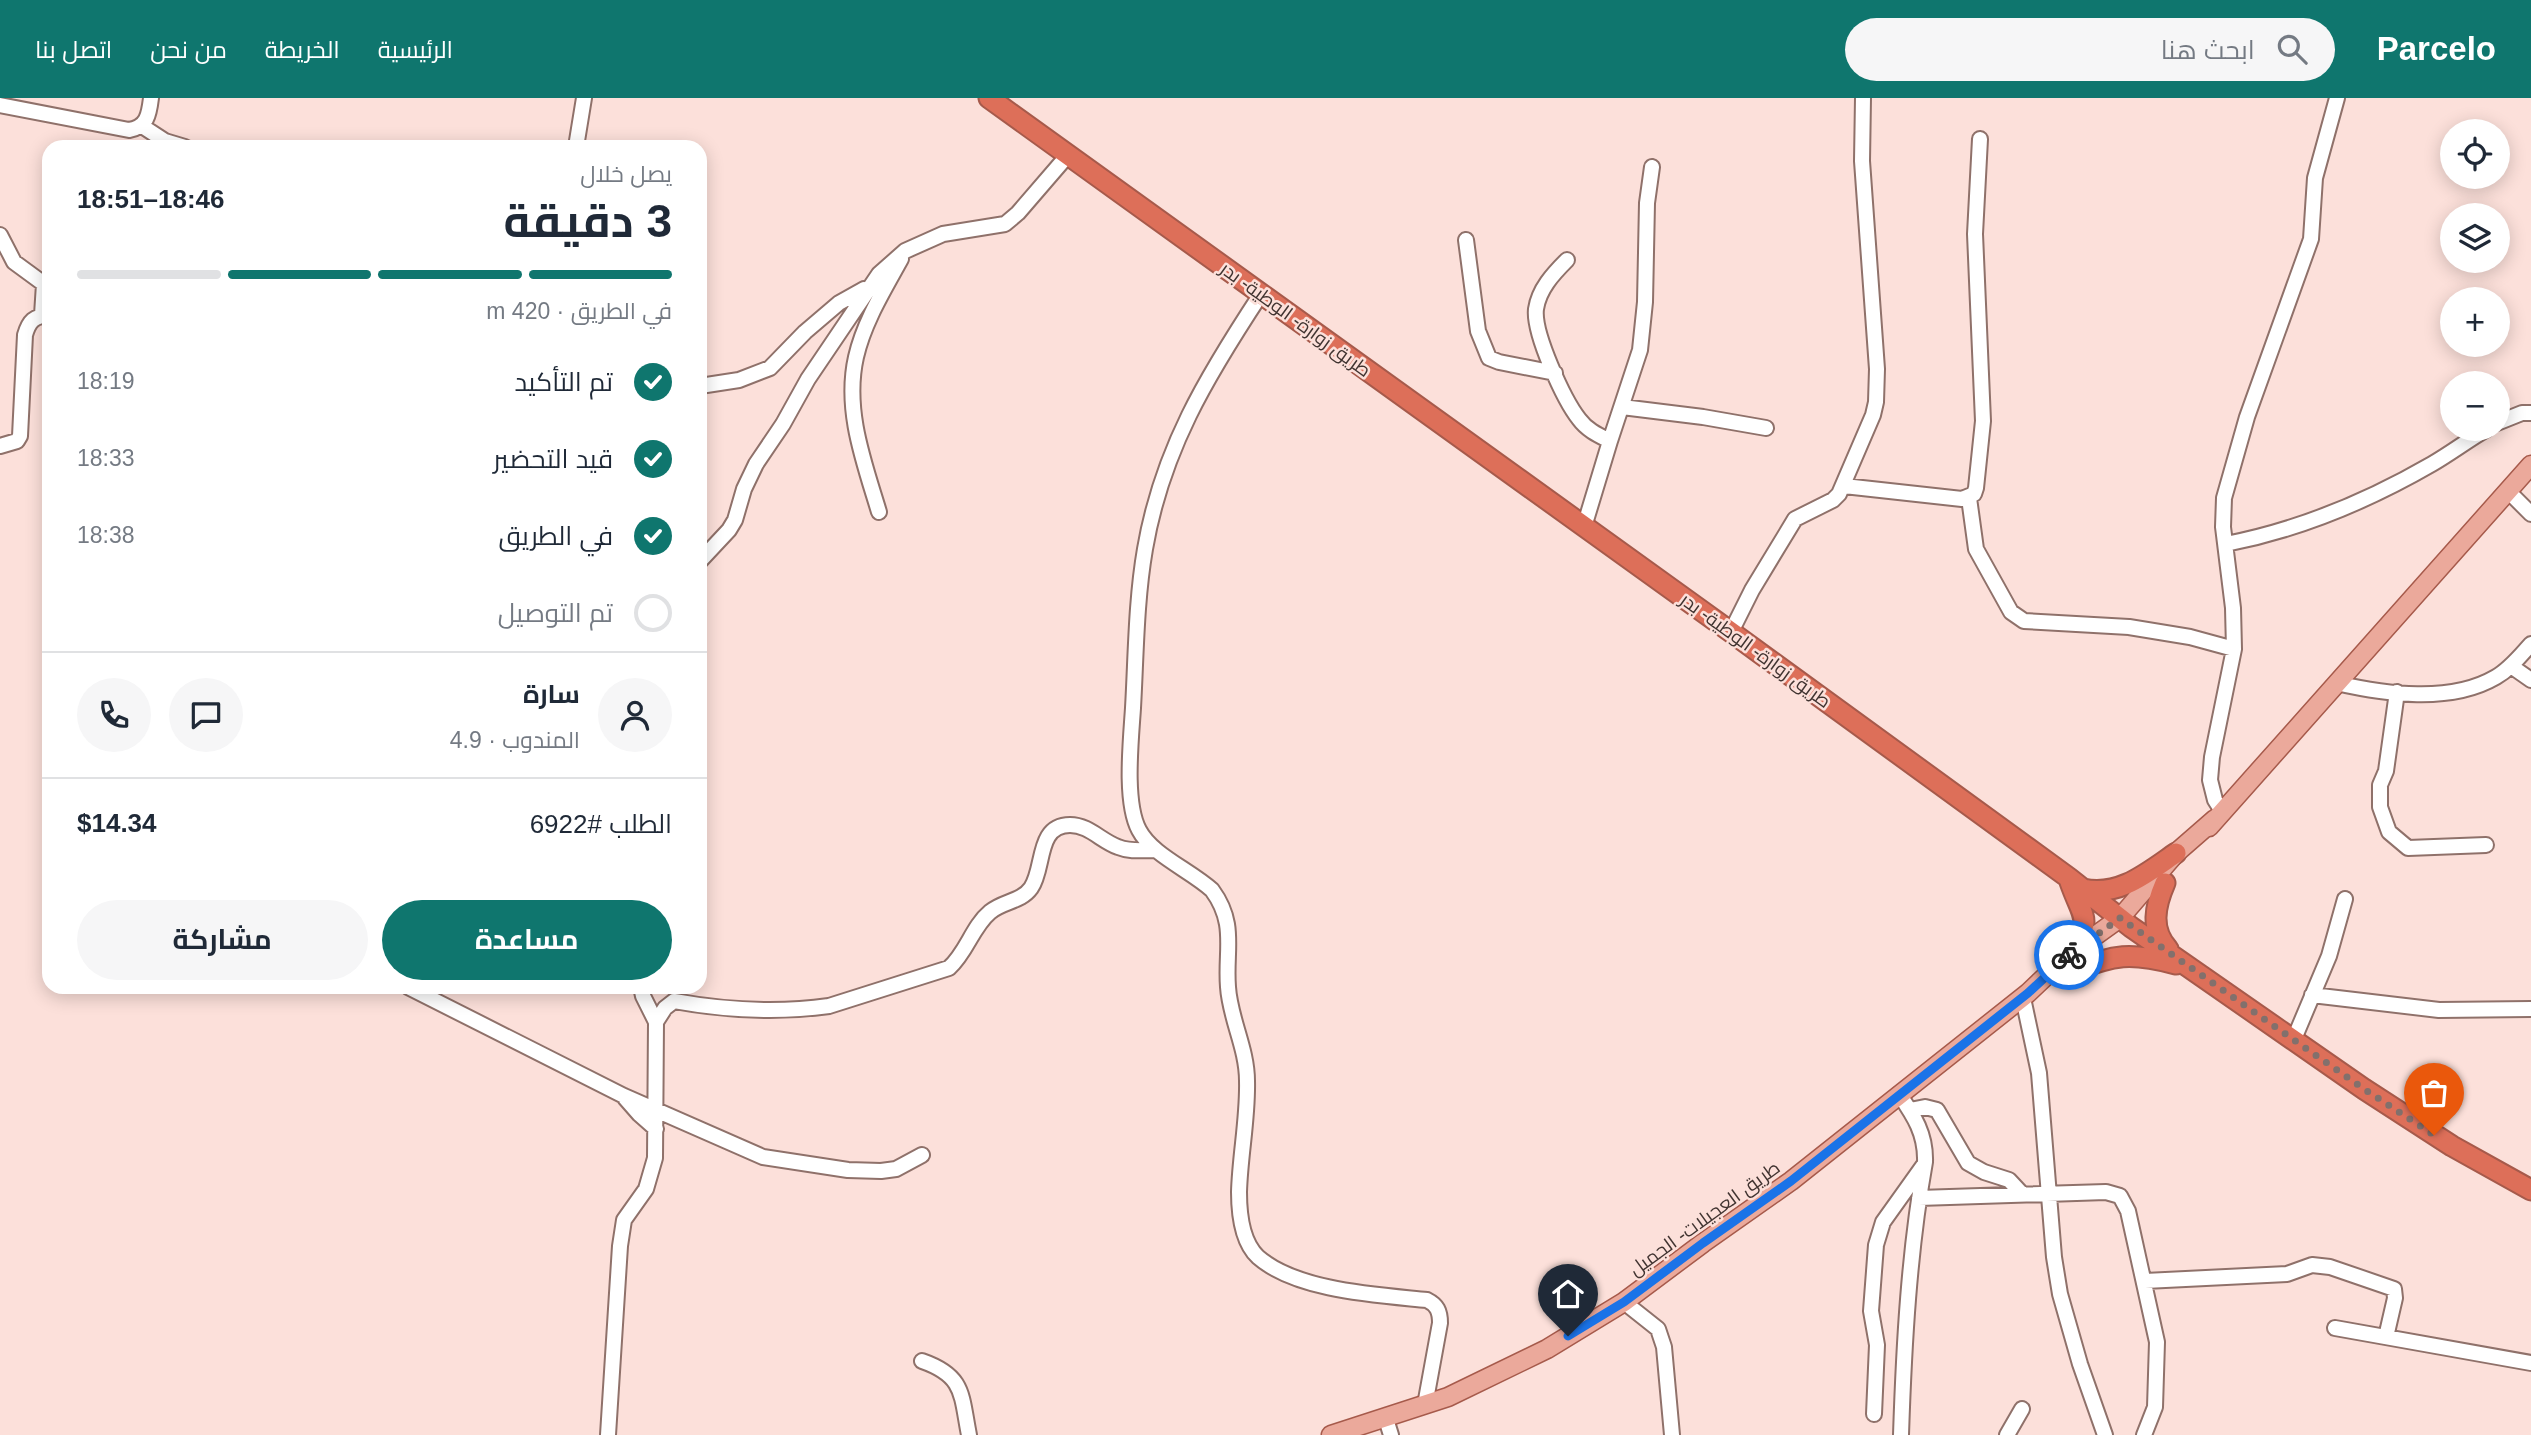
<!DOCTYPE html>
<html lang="ar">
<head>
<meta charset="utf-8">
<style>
	body { margin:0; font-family:Arial,Cairo,sans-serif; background:#f6f6f7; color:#1f2937; direction:rtl; height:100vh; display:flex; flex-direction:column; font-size:26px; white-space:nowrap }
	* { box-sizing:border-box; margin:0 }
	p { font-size:23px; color:#747a83 }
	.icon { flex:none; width:38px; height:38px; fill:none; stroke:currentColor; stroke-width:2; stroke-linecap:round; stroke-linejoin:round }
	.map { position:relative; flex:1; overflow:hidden; direction:ltr }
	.details { position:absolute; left:42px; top:42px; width:665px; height:854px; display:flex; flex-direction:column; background:#fff; border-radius:21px; box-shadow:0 4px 18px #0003; direction:rtl }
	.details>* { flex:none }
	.controls { position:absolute; left:2440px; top:21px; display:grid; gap:14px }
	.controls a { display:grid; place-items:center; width:70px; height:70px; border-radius:50%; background:#fff; box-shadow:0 4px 18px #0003; font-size:35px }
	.pin { position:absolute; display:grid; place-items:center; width:60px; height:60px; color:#fff; margin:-72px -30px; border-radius:50% 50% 50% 0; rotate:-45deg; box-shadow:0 0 7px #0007 }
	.pin .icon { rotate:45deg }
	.courier { position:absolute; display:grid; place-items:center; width:70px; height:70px; margin:-35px; border:5px solid #1a73e8; border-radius:50%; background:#fff; color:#222; box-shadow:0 2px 9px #0007 }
	.summary em { font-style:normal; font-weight:700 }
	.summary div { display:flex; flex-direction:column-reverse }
	.summary { display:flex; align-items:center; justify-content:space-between; height:119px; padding:0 35px }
	h1 { font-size:46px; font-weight:700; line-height:52px }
	.bar { display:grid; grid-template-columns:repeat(4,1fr); gap:10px 7px; align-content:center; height:84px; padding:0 35px }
	.bar i { height:9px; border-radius:5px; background:#e0e1e3 }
	.bar .selected { background:#0f766e }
	.bar p { grid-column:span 4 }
	.line { display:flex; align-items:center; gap:18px; padding:0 35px; border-top:2px solid #e0e1e3 }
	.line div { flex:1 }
	.round { display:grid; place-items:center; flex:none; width:74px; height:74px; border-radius:37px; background:#f6f6f7 }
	ol { padding:0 35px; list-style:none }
	li { display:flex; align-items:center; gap:21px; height:77px }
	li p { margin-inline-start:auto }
	li .icon { padding:7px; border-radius:50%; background:#0f766e; color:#fff; stroke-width:4 }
	li:last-child { color:#747a83 }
	li i { width:38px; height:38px; border:4px solid #e0e1e3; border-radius:50% }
	.action { display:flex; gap:14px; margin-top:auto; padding:14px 35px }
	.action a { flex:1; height:80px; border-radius:42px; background:#0f766e; color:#fff; font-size:28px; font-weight:700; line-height:80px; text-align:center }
	.action a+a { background:#f6f6f7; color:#1f2937 }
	header { display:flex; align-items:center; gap:42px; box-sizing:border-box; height:98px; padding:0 35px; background:#0f766e; color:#fff }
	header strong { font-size:33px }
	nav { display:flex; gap:38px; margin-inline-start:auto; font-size:24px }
	.search { width:490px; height:63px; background:#f6f6f7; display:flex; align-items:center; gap:18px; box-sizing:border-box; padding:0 24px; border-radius:38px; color:#747a83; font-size:26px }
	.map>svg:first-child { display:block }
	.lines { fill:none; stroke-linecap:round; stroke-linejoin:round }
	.minor-casing { stroke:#8f716a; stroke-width:18 }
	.major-casing { stroke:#a65a4b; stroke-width:21 }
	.highway-casing { stroke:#a65a4b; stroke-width:23 }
	.minor { stroke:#fff; stroke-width:14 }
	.major { stroke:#eba99b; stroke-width:18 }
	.highway { stroke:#dd6f59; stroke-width:19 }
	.done { stroke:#82706c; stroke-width:7; stroke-dasharray:0 12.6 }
	.route { stroke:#1a73e8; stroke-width:9 }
	.labels { text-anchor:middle; stroke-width:5; stroke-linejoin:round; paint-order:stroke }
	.street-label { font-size:19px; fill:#413431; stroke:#fce0da }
</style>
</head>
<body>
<header>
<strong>Parcelo</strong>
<div class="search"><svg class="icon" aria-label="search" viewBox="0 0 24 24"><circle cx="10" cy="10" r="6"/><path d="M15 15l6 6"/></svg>ابحث هنا</div>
<nav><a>الرئيسية</a><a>الخريطة</a><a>من نحن</a><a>اتصل بنا</a></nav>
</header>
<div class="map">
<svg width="2531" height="1337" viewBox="0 0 2531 1337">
	<rect width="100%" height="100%" fill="#fce0da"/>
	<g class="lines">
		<g class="minor-casing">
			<path id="minor" d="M 0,7 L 129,32 C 147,29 149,17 151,0
				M 142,28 L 165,43 L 185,49
				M 576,49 L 584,0
				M 0,137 L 14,164 L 44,186 L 42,217
				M 1466,142 L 1478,233 L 1489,260 L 1499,264 L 1555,275
				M 1567,162 C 1553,176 1539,191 1536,211 C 1533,235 1564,302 1579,321 C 1587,332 1598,337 1610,343
				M 1261,196 C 1207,278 1162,352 1145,451 C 1136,503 1136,557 1133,610 C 1131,642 1124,704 1139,732 C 1152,757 1190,772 1212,792 C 1237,826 1225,852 1228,889 C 1230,921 1247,950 1247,983 C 1248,1020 1240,1057 1239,1094 C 1239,1114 1242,1144 1258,1159 C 1297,1193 1378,1197 1427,1202 C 1437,1207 1440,1213 1440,1225 L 1425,1307
				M 700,288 L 739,282 L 770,270 L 805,234 L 839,205 L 864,191
				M 1622,309 L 1703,319 L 1766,330
				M 2497,325 L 2522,315 L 2531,315
				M 0,348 L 17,343 L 20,338 L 25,237 C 29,223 34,218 49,217
				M 1844,388 L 1962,401 L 1974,396 L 1976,390 L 1983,323 L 1975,136 L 1980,41
				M 2508,393 L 2531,416
				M 1969,400 L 1976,451 L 2011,514 L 2024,523 L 2129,529 L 2190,539 L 2234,551
				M 879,414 C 864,364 844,312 856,259 C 864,224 884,192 901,161
				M 1584,429 L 1610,343 L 1640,252 L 1645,204 L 1647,105 L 1652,69
				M 2226,446 C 2298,432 2368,403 2432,366 C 2451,355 2468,342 2487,331
				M 700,463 L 729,432 L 735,422 L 744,391 L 756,366 L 783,326 L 808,281 L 879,176 L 905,153 L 943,136 L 1005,126 L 1018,115 L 1068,57
				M 1731,534 L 1752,492 L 1795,421 L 1833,402 L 1839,396 L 1873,317 L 1876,304 L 1877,271 L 1862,63 L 1863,0
				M 2511,568 L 2531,582
				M 2336,585 C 2385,596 2450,606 2496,579 C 2510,571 2520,558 2531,546
				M 2397,594 L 2386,673 L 2380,687 L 2380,709 L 2389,734 L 2408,750 L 2486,747
				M 2222,713 L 2215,702 L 2210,682 L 2212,659 L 2234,551 L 2233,510 L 2223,429 L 2224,400 L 2247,319 L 2311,141 L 2315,80 L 2337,0
				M 408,889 L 624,998 L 763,1059 L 848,1072 L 881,1073 L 896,1071 L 922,1057
				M 641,889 L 643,898 L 656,924
				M 2312,897 L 2439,912 L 2531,911
				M 2023,900 L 2039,975 L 2054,1159 L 2060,1196 L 2080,1266 L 2105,1337
				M 2294,941 L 2329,858 L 2345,801
				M 1899,996 C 1914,1018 1926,1036 1925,1064 C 1909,1154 1904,1245 1901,1337
				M 625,1000 L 639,1016 L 656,1031
				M 1910,1012 L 1925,1009 L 1937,1012 L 1968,1065 L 1984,1074 L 2009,1082 L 2023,1097
				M 1919,1100 L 2106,1094 L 2120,1098 L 2128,1113 L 2157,1244 L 2155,1309 L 2144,1337
				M 2145,1183 L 2287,1176 L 2312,1167 L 2330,1169 L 2394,1191 L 2395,1200 L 2386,1239
				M 1624,1204 L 1658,1231 L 1664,1249 L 1672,1337
				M 2335,1230 L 2531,1265
				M 922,1263 C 965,1278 961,1297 969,1337
				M 1874,1316 L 1877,1247 L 1871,1213 L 1876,1147 L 1883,1124 L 1923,1068
				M 1386,1321 L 1391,1337
				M 608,1337 L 620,1148 L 624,1122 L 646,1091 L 655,1060 L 656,924 L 665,910 L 674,903 C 724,912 779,915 829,908 L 949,870 C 967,854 972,829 990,814 C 1003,803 1021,804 1031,790 C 1045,770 1036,727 1070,727 C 1089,727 1101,743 1118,749 C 1130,754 1143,752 1155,752
				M 2007,1337 L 2022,1311"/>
		</g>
		<g class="major-casing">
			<path id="major" d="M 2209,729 L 2531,367
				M 1331,1337 L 1448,1299 L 1547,1251 L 1624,1204 L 1703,1145 L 1791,1083 L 2028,895 L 2067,858 L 2120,820 L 2176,755 L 2215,721"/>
		</g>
		<g class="highway-casing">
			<path id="highway" d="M 989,0 L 1731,534 L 2069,780 L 2131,829 L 2364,991 L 2452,1048 L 2531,1092
				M 2165,785 C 2155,808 2150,831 2168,851
				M 2083,791 C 2119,799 2147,775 2176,755
				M 2067,858 C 2094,819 2084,824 2070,784
				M 2062,876 C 2113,859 2122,852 2176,866"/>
		</g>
		<use href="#minor" class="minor"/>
		<use href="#major" class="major"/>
		<use href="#highway" class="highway"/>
	</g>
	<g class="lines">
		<path class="done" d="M 2069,857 L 2120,820 L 2364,991 L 2434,1037"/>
		<path class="route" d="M 1568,1238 L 1624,1204 L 1703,1145 L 1791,1083 L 2028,895 L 2069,857"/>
	</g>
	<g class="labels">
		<g class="street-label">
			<text transform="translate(1296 221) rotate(36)" y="7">طريق زوارة- الوطية- بدر</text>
			<text transform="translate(1756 552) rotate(36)" y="7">طريق زوارة- الوطية- بدر</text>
			<text transform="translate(1704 1120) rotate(-36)" y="7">طريق العجيلات- الجميل</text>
		</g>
	</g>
</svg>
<div class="controls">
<a><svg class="icon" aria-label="locate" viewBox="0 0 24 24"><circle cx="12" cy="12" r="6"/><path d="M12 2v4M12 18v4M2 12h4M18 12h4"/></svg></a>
<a><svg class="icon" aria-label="layers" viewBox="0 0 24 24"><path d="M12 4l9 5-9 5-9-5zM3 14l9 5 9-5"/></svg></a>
<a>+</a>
<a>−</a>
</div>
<div class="pin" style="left:2434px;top:1037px;background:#ea580c"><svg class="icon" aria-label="bag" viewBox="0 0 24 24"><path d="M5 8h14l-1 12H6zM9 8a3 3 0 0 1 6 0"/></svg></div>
<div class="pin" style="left:1568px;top:1238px;background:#1f2937"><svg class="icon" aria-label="home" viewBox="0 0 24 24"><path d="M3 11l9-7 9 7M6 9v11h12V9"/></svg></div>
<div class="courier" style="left:2069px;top:857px"><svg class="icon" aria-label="bike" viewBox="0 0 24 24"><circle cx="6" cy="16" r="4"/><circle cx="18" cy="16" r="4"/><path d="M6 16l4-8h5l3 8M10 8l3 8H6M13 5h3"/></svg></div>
<section class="details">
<div class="summary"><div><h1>3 دقيقة</h1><p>يصل خلال</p></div><em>18:46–18:51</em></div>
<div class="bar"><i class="selected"></i><i class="selected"></i><i class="selected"></i><i></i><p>في الطريق · 420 m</p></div>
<ol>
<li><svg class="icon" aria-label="check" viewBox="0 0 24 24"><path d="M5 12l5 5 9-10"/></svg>تم التأكيد<p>18:19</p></li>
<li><svg class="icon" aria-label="check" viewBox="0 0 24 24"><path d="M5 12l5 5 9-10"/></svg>قيد التحضير<p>18:33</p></li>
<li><svg class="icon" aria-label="check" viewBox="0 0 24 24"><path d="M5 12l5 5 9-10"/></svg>في الطريق<p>18:38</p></li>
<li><i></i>تم التوصيل</li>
</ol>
<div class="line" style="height:126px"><a class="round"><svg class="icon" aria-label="person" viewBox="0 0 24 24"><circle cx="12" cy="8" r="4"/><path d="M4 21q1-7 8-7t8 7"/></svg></a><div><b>سارة</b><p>المندوب · 4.9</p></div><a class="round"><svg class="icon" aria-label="chat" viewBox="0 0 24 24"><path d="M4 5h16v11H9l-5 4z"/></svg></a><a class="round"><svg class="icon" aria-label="phone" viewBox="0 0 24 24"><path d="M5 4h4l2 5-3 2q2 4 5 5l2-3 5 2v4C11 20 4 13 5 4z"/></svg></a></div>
<div class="line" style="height:91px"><div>الطلب #6922</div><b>$14.34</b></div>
<div class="action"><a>مساعدة</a><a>مشاركة</a></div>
</section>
</div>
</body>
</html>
